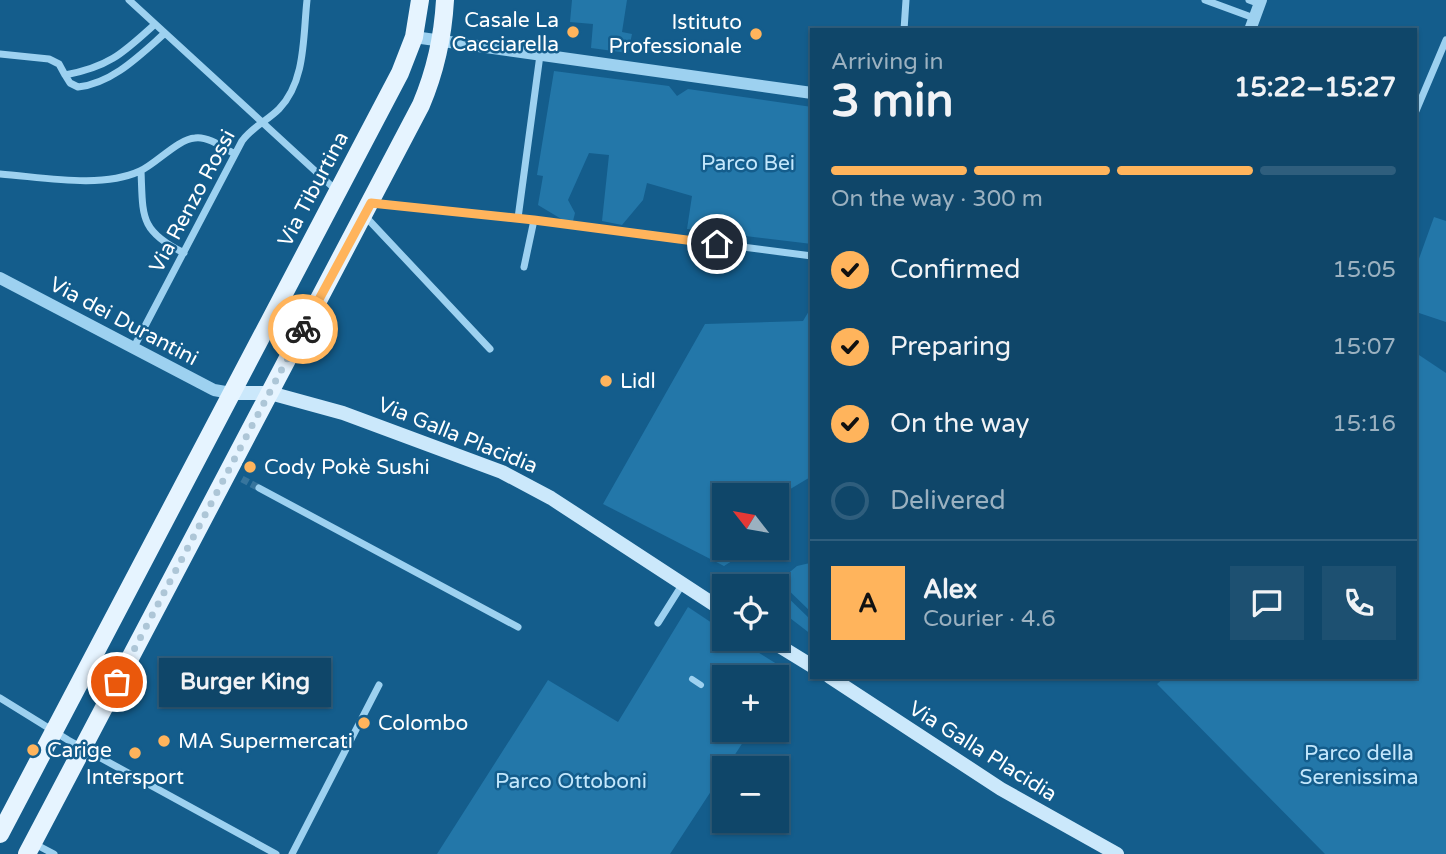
<!DOCTYPE html>
<html lang="en">
<head>
<meta charset="utf-8">
<style>
	body { margin:0; font-family:"Varela Round",sans-serif; background:#1d5071; color:#f1f3f6; height:100vh; display:flex; flex-direction:column; font-size:26px; white-space:nowrap }
	* { box-sizing:border-box; margin:0 }
	p { font-size:23px; color:#9bb1c0 }
	.icon { flex:none; width:38px; height:38px; fill:none; stroke:currentColor; stroke-width:2; stroke-linecap:round; stroke-linejoin:round }
	.map { position:relative; flex:1; overflow:hidden }
	.side { position:absolute; left:810px; top:28px; width:607px; height:651px; display:flex; flex-direction:column; background:#0f4669; border-radius:0px; box-shadow:0 2px 5px #0004,0 0 0 2px #2f5e7d }
	.side>* { flex:none }
	.needle { width:46px; rotate:301deg }
	.controls { position:absolute; left:712px; top:483px; display:grid; gap:14px }
	.controls a { display:grid; place-items:center; width:77px; height:77px; border-radius:0px; background:#0f4669; box-shadow:0 2px 5px #0004,0 0 0 2px #2f5e7d; font-size:35px }
	.pin { position:absolute; display:grid; place-items:center; width:60px; height:60px; color:#fff; margin:-30px; border:4px solid #fff; border-radius:50%; box-shadow:0 2px 7px #0007 }
	.courier { position:absolute; display:grid; place-items:center; width:70px; height:70px; margin:-35px; border:5px solid #ffb45c; border-radius:50%; background:#fff; color:#222; box-shadow:0 2px 9px #0007 }
	.bubble { position:absolute; height:49px; border-radius:0px; background:#0f4669; box-shadow:0 2px 5px #0004,0 0 0 2px #2f5e7d; font-size:23px; font-weight:700; line-height:49px; text-align:center }
	.overview em { font-style:normal; font-weight:700 }
	.overview div { display:flex; flex-direction:column-reverse }
	.overview { display:flex; align-items:center; justify-content:space-between; height:119px; padding:0 21px }
	h1 { font-size:46px; font-weight:700; line-height:52px }
	.bar { display:grid; grid-template-columns:repeat(4,1fr); gap:10px 7px; align-content:center; height:84px; padding:0 21px }
	.bar i { height:9px; border-radius:5px; background:#2f5e7d }
	.bar .current { background:#ffb45c }
	.bar p { grid-column:span 4 }
	.line { display:flex; align-items:center; gap:18px; padding:0 21px; border-top:2px solid #2f5e7d }
	.line div { flex:1 }
	.round { display:grid; place-items:center; flex:none; width:74px; height:74px; border-radius:0px; background:#1d5071 }
	ol { padding:0 21px; list-style:none }
	li { display:flex; align-items:center; gap:21px; height:77px }
	li p { margin-inline-start:auto }
	li .icon { padding:7px; border-radius:50%; background:#ffb45c; color:#111; stroke-width:4 }
	li:last-child { color:#9bb1c0 }
	li i { width:38px; height:38px; border:4px solid #2f5e7d; border-radius:50% }
	.map>svg:first-child { display:block }
	.green { fill:#2377a9 }
	.lines { fill:none; stroke-linecap:round; stroke-linejoin:round }
	.minor-tunnel { stroke:#37759d; stroke-width:7; stroke-dasharray:7 3.5; stroke-linecap:butt }
	.pedestrian { stroke:#9dd1f0; stroke-width:6 }
	.minor { stroke:#9dd1f0; stroke-width:7 }
	.tertiary { stroke:#9dd1f0; stroke-width:12 }
	.secondary { stroke:#cbe8fb; stroke-width:14 }
	.primary { stroke:#e6f4ff; stroke-width:18 }
	.done { stroke:#adc6d7; stroke-width:7; stroke-dasharray:0 12.6 }
	.route { stroke:#ffb45c; stroke-width:9 }
	.poi-dot { fill:#ffb45c; stroke:#145d8c; stroke-width:2.5 }
	.labels { text-anchor:middle; stroke-width:5; stroke-linejoin:round; paint-order:stroke }
	.poi-label { font-size:21px; fill:#fff; stroke:#145d8c; text-anchor:start }
	.park-label { font-size:21px; fill:#c3e7fc; stroke:#145d8c }
	.street-label { font-size:21px; fill:#fff; stroke:#145d8c }
</style>
</head>
<body>
<div class="map">
<svg width="1446" height="854" viewBox="0 0 1446 854">
	<rect width="100%" height="100%" fill="#145d8c"/>
	<path class="green" d="M 572,0 L 627,0 L 622,32 L 632,34 L 628,53 L 591,48 L 593,24 L 570,22 Z
		M 554,71 L 669,86 L 677,96 L 688,89 L 812,107 L 812,244 L 687,229 L 692,196 L 647,183 L 643,200 L 622,225 L 602,221 L 609,155 L 589,153 L 568,200 L 575,213 L 573,221 L 563,220 L 538,205 L 543,176 L 537,175 Z
		M 1434,217 L 1446,221 L 1446,322 L 1416,312 L 1416,267 Z
		M 812,306 L 812,476 L 777,497 L 724,495 L 724,548 L 753,548 L 724,566 L 603,504 L 705,324 L 803,321 Z
		M 1416,353 L 1446,373 L 1446,854 L 1325,854 L 1157,684 L 1165,677 L 1416,677 Z
		M 810,563 L 812,564 L 812,613 L 779,581 L 797,566 Z
		M 777,587 L 812,621 L 812,635 L 777,608 Z
		M 688,607 L 724,631 L 724,639 L 737,639 L 788,671 L 777,689 L 777,677 L 724,677 L 724,730 L 751,730 L 670,854 L 437,854 L 548,680 L 618,722 Z"/>
	<g class="lines">
		<path class="minor-tunnel" d="M 242,479 L 259,488"/>
		<path class="pedestrian" d="M 692,679 L 701,685"/>
		<path class="minor" d="M 129,0 L 337,191
			M 1205,0 L 1254,18
			M 1249,0 L 1260,4
			M 904,30 L 906,0
			M 0,54 L 49,59 L 59,64 L 65,75 C 109,67 123,53 155,24
			M 65,75 L 70,83 L 78,87 C 113,83 140,55 165,33
			M 1416,111 L 1446,40
			M 141,171 C 143,216 139,231 184,253
			M 0,174 C 42,177 101,189 140,171 C 157,163 178,139 195,138 C 208,136 224,148 235,154
			M 371,203 L 534,220 L 812,256
			M 364,215 L 490,349
			M 518,218 L 540,55
			M 524,267 L 534,220
			M 134,347 L 242,141 C 252,127 267,121 279,109 C 306,81 303,36 307,0
			M 259,488 L 518,627
			M 658,623 L 682,585
			M 0,698 L 68,740 L 276,854
			M 33,843 L 54,854
			M 292,854 L 379,685"/>
		<path class="tertiary" d="M 1250,30 L 1261,0
			M 414,37 L 812,93
			M 0,278 L 214,390 L 231,393"/>
		<path class="secondary" d="M 231,393 L 270,393 L 343,413 L 502,472 L 551,498 L 724,611
			M 768,639 L 812,666
			M 830,677 L 1001,789 L 1117,854"/>
		<path class="primary" d="M 0,834 L 400,73 L 414,37 L 420,0
			M 27,854 L 421,105 C 435,72 443,36 445,0"/>
	</g>
	<g class="lines">
		<path class="done" d="M 117,682 L 303,329"/>
		<path class="route" d="M 303,329 L 371,203 L 534,220 L 717,244"/>
	</g>
	<g class="poi-dot">
		<circle cx="573" cy="32" r="7"/>
		<circle cx="756" cy="34" r="7"/>
		<circle cx="606" cy="381" r="7"/>
		<circle cx="250" cy="467" r="7"/>
		<circle cx="364" cy="723" r="7"/>
		<circle cx="164" cy="741" r="7"/>
		<circle cx="33" cy="750" r="7"/>
		<circle cx="135" cy="753" r="7"/>
	</g>
	<g class="labels">
		<g class="poi-label">
			<text x="559" y="27" text-anchor="end">Casale La<tspan x="559" dy="24">Cacciarella</tspan></text>
			<text x="742" y="29" text-anchor="end">Istituto<tspan x="742" dy="24">Professionale</tspan></text>
			<text x="620" y="388">Lidl</text>
			<text x="264" y="474">Cody Pokè Sushi</text>
			<text x="378" y="730">Colombo</text>
			<text x="178" y="748">MA Supermercati</text>
			<text x="47" y="757">Carige</text>
			<text x="135" y="784" text-anchor="middle">Intersport</text>
		</g>
		<g class="park-label">
			<text x="748" y="170">Parco Bei</text>
			<text x="1359" y="760">Parco della<tspan x="1359" dy="24">Serenissima</tspan></text>
			<text x="571" y="788">Parco Ottoboni</text>
		</g>
		<g class="street-label">
			<text transform="translate(313 189) rotate(-62)" y="7">Via Tiburtina</text>
			<text transform="translate(192 201) rotate(-62)" y="7">Via Renzo Rossi</text>
			<text transform="translate(124 321) rotate(28)" y="7">Via dei Durantini</text>
			<text transform="translate(458 435) rotate(22)" y="7">Via Galla Placidia</text>
			<text transform="translate(983 751) rotate(32)" y="7">Via Galla Placidia</text>
		</g>
	</g>
</svg>
<div class="controls">
<a><svg class="needle" viewBox="-14 -14 28 28"><path d="M0-13l5 13h-10z" fill="#e53935"/><path d="M0 13l5-13h-10z" fill="#9bb1c0"/></svg></a>
<a><svg class="icon" aria-label="locate" viewBox="0 0 24 24"><circle cx="12" cy="12" r="6"/><path d="M12 2v4M12 18v4M2 12h4M18 12h4"/></svg></a>
<a>+</a>
<a>−</a>
</div>
<div class="pin" style="left:117px;top:682px;background:#ea580c"><svg class="icon" aria-label="bag" viewBox="0 0 24 24"><path d="M5 8h14l-1 12H6zM9 8a3 3 0 0 1 6 0"/></svg></div>
<div class="pin" style="left:717px;top:244px;background:#1f2937"><svg class="icon" aria-label="home" viewBox="0 0 24 24"><path d="M3 11l9-7 9 7M6 9v11h12V9"/></svg></div>
<div class="courier" style="left:303px;top:329px"><svg class="icon" aria-label="bike" viewBox="0 0 24 24"><circle cx="6" cy="16" r="4"/><circle cx="18" cy="16" r="4"/><path d="M6 16l4-8h5l3 8M10 8l3 8H6M13 5h3"/></svg></div>
<div class="bubble" style="left:159px;top:658px;width:172px">Burger King</div>
<section class="side">
<div class="overview"><div><h1>3 min</h1><p>Arriving in</p></div><em>15:22–15:27</em></div>
<div class="bar"><i class="current"></i><i class="current"></i><i class="current"></i><i></i><p>On the way · 300 m</p></div>
<ol>
<li><svg class="icon" aria-label="check" viewBox="0 0 24 24"><path d="M5 12l5 5 9-10"/></svg>Confirmed<p>15:05</p></li>
<li><svg class="icon" aria-label="check" viewBox="0 0 24 24"><path d="M5 12l5 5 9-10"/></svg>Preparing<p>15:07</p></li>
<li><svg class="icon" aria-label="check" viewBox="0 0 24 24"><path d="M5 12l5 5 9-10"/></svg>On the way<p>15:16</p></li>
<li><i></i>Delivered</li>
</ol>
<div class="line" style="height:126px"><b class="round" style="background:#ffb45c;color:#111">A</b><div><b>Alex</b><p>Courier · 4.6</p></div><a class="round"><svg class="icon" aria-label="chat" viewBox="0 0 24 24"><path d="M4 5h16v11H9l-5 4z"/></svg></a><a class="round"><svg class="icon" aria-label="phone" viewBox="0 0 24 24"><path d="M5 4h4l2 5-3 2q2 4 5 5l2-3 5 2v4C11 20 4 13 5 4z"/></svg></a></div>
</section>
</div>
</body>
</html>
